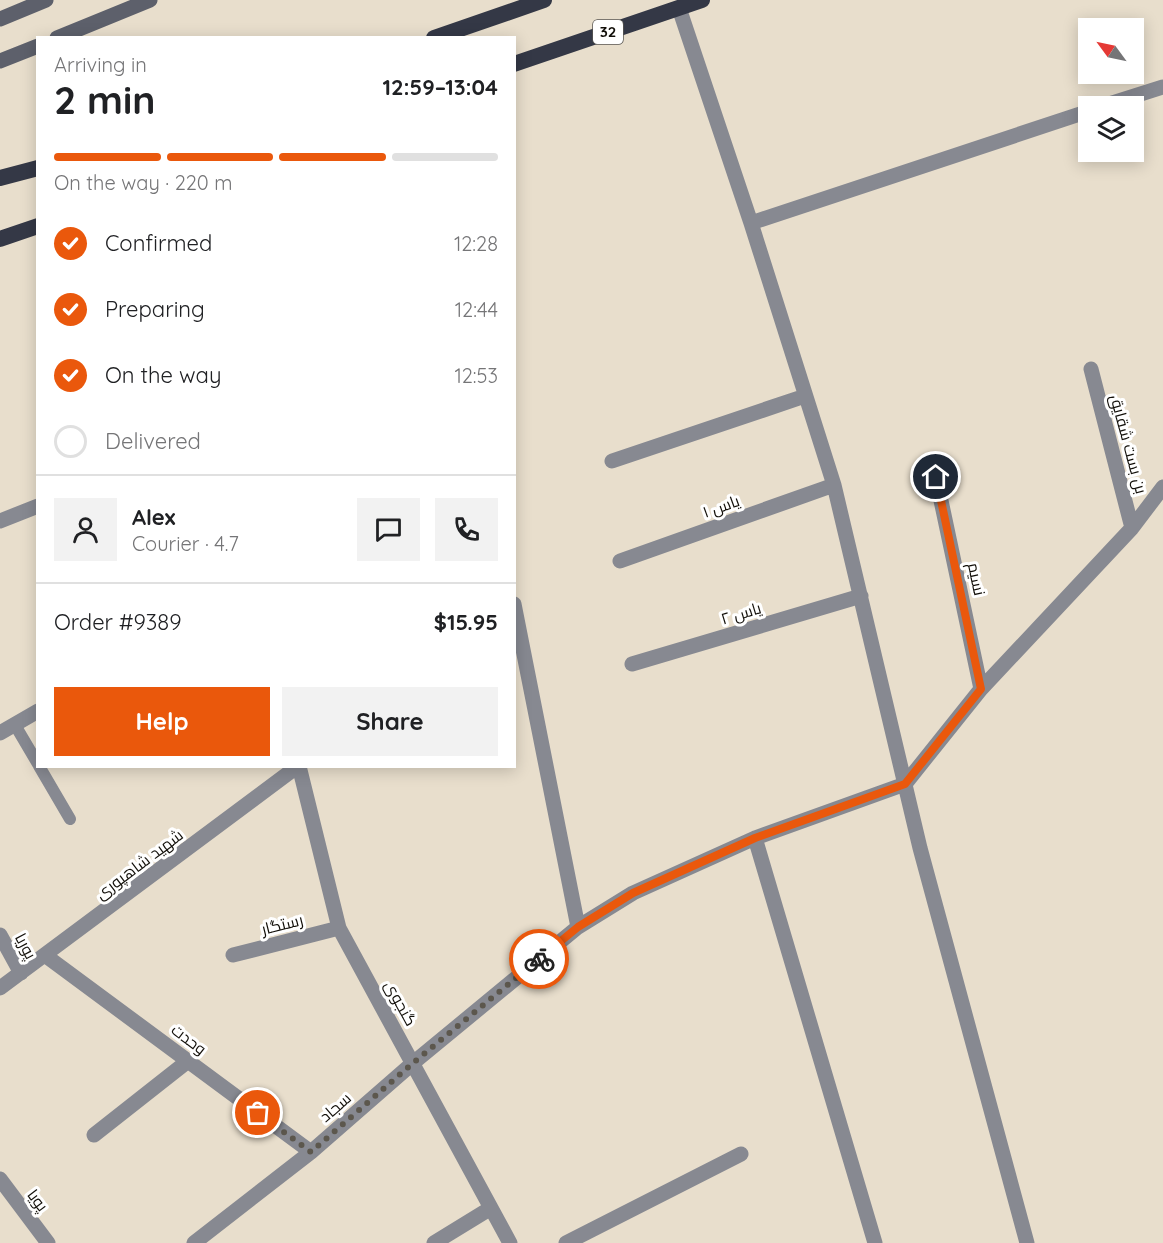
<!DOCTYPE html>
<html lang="en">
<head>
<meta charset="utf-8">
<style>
	body { margin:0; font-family:Quicksand,Cairo,sans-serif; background:#f2f2f2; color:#202124; height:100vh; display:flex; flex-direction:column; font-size:22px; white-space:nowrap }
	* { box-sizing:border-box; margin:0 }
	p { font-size:20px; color:#757577 }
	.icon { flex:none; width:33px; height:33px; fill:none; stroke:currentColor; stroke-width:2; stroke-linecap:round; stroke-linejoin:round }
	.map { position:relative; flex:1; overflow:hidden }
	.details { position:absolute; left:36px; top:36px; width:480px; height:732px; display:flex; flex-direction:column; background:#fff; border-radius:0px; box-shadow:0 3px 15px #0003 }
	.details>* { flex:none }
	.needle { width:39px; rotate:303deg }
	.buttons { position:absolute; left:1078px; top:18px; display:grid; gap:12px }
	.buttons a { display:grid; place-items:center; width:66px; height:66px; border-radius:0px; background:#fff; box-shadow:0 3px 15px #0003; font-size:30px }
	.pin { position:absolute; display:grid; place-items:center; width:51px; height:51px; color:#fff; margin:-26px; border:3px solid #fff; border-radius:50%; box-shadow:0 2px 6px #0007 }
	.courier { position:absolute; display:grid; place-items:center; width:60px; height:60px; margin:-30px; border:4px solid #ea580c; border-radius:50%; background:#fff; color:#222; box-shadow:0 2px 8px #0007 }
	.head em { font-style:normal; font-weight:800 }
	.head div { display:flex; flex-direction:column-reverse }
	.head { display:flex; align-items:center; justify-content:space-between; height:102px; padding:0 18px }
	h1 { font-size:39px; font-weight:800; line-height:45px }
	.bar { display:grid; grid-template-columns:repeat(4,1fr); gap:9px 6px; align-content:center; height:72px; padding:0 18px }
	.bar i { height:8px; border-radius:4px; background:#e0e0e0 }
	.bar .current { background:#ea580c }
	.bar p { grid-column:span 4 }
	.line { display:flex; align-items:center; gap:15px; padding:0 18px; border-top:2px solid #e0e0e0 }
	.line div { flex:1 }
	.round { display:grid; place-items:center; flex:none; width:63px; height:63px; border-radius:0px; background:#f2f2f2 }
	ol { padding:0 18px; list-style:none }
	li { display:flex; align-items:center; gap:18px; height:66px }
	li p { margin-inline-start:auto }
	li .icon { padding:6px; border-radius:50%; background:#ea580c; color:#fff; stroke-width:4 }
	li:last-child { color:#757577 }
	li i { width:33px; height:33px; border:3px solid #e0e0e0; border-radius:50% }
	.action { display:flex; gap:12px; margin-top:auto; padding:12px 18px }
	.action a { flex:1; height:69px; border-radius:0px; background:#ea580c; color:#fff; font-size:24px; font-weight:800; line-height:69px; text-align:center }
	.action a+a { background:#f2f2f2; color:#202124 }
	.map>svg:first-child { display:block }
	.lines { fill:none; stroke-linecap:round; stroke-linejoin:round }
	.service { stroke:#878991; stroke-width:12 }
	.minor { stroke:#878991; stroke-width:15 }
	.secondary { stroke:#5d606b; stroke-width:15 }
	.trunk { stroke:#343846; stroke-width:16 }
	.done { stroke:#5c574d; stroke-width:6; stroke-dasharray:0 10.8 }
	.route { stroke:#ea580c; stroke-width:8 }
	.labels { text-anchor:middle; stroke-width:6; stroke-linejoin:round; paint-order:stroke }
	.shield { fill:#fff; stroke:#585652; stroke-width:1.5 }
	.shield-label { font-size:15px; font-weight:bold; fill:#110e08 }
	.street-label { font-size:16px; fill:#110e08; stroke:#fff }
</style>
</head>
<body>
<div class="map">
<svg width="1163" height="1243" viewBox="0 0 1163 1243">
	<rect width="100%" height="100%" fill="#e8decc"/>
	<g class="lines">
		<path class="service" d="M 15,725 L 38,764
			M 39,766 L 70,819"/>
		<path class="minor" d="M 679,8 L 751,223 L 834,485 L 920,848 L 1027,1243
			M 1103,106 L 1163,87
			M 751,223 L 1089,111
			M 1091,369 L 1132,528
			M 612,461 L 805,396
			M 936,477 L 981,689
			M 0,521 L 38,506
			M 620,561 L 834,485
			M 514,604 L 578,927
			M 632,664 L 861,596
			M 0,733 L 38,711
			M 299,766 L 339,928 L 510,1243
			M 755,838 L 875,1243
			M 0,935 L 21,973
			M 233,955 L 339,928
			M 46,956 L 311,1152
			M 0,988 L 298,766
			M 94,1135 L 188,1061
			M 0,1179 L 48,1243
			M 194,1243 L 311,1152 L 413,1063 L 578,927 L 633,893 L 755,838 L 905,784 L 981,689 L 1132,528 L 1163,487
			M 434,1243 L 491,1208
			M 566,1243 L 741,1154"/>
		<path class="secondary" d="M 0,19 L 46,0
			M 57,38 L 150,0
			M 0,61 L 38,46"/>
		<path class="trunk" d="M 434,38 L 544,0
			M 514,64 L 702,0
			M 0,178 L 38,168
			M 0,239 L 38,226"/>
	</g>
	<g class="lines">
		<path class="done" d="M 258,1113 L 311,1152 L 413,1063 L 539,959"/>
		<path class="route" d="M 539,959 L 578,927 L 633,893 L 755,838 L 905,784 L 981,689 L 936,477"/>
	</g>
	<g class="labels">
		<rect class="shield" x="593" y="20" width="30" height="24" rx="4.5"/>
		<g class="shield-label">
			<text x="608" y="37">32</text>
		</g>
		<g class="street-label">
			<text transform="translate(1129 444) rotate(75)" y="6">بن بست شقایق</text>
			<text transform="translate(721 506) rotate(-20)" y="6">یاس ۱</text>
			<text transform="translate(977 579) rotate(78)" y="6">نسیم</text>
			<text transform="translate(741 613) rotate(-17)" y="6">یاس ۲</text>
			<text transform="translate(139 864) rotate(-37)" y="6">شهید شاهپوری</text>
			<text transform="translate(282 924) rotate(-14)" y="6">رستگار</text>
			<text transform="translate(26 946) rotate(62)" y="6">پوریا</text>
			<text transform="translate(401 1003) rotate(61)" y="6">گنجوی</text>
			<text transform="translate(189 1039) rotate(37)" y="6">وحدت</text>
			<text transform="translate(335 1107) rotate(-41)" y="6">سجاد</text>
			<text transform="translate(38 1200) rotate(53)" y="6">پویا</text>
		</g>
	</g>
</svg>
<div class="buttons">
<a><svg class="needle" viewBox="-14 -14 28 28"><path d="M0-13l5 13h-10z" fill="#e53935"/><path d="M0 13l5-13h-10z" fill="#757577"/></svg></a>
<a><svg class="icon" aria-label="layers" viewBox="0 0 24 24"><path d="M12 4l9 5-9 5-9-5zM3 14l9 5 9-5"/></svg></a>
</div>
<div class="pin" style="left:258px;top:1113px;background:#ea580c"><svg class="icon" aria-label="bag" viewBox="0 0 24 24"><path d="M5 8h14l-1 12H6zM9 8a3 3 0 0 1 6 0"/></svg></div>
<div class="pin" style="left:936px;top:477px;background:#1f2937"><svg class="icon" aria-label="home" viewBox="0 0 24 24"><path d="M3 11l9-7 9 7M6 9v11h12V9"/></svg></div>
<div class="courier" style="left:539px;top:959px"><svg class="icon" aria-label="bike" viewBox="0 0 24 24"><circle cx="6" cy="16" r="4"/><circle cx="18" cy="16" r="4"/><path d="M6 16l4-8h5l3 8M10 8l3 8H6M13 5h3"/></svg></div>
<section class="details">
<div class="head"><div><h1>2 min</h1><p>Arriving in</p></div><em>12:59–13:04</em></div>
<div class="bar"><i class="current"></i><i class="current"></i><i class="current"></i><i></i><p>On the way · 220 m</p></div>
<ol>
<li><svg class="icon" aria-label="check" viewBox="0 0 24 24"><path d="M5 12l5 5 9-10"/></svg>Confirmed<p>12:28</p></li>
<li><svg class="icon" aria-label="check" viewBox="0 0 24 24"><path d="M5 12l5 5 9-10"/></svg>Preparing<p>12:44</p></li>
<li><svg class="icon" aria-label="check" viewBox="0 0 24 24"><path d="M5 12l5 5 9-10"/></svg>On the way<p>12:53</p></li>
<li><i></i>Delivered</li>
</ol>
<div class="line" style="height:108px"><a class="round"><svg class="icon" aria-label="person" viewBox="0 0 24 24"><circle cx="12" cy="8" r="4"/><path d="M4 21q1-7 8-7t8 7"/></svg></a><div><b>Alex</b><p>Courier · 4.7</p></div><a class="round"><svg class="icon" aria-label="chat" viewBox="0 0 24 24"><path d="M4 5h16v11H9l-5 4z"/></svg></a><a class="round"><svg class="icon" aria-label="phone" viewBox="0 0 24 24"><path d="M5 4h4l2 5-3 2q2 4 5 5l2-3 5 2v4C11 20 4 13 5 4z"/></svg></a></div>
<div class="line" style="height:78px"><div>Order #9389</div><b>$15.95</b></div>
<div class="action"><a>Help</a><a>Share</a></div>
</section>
</div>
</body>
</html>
